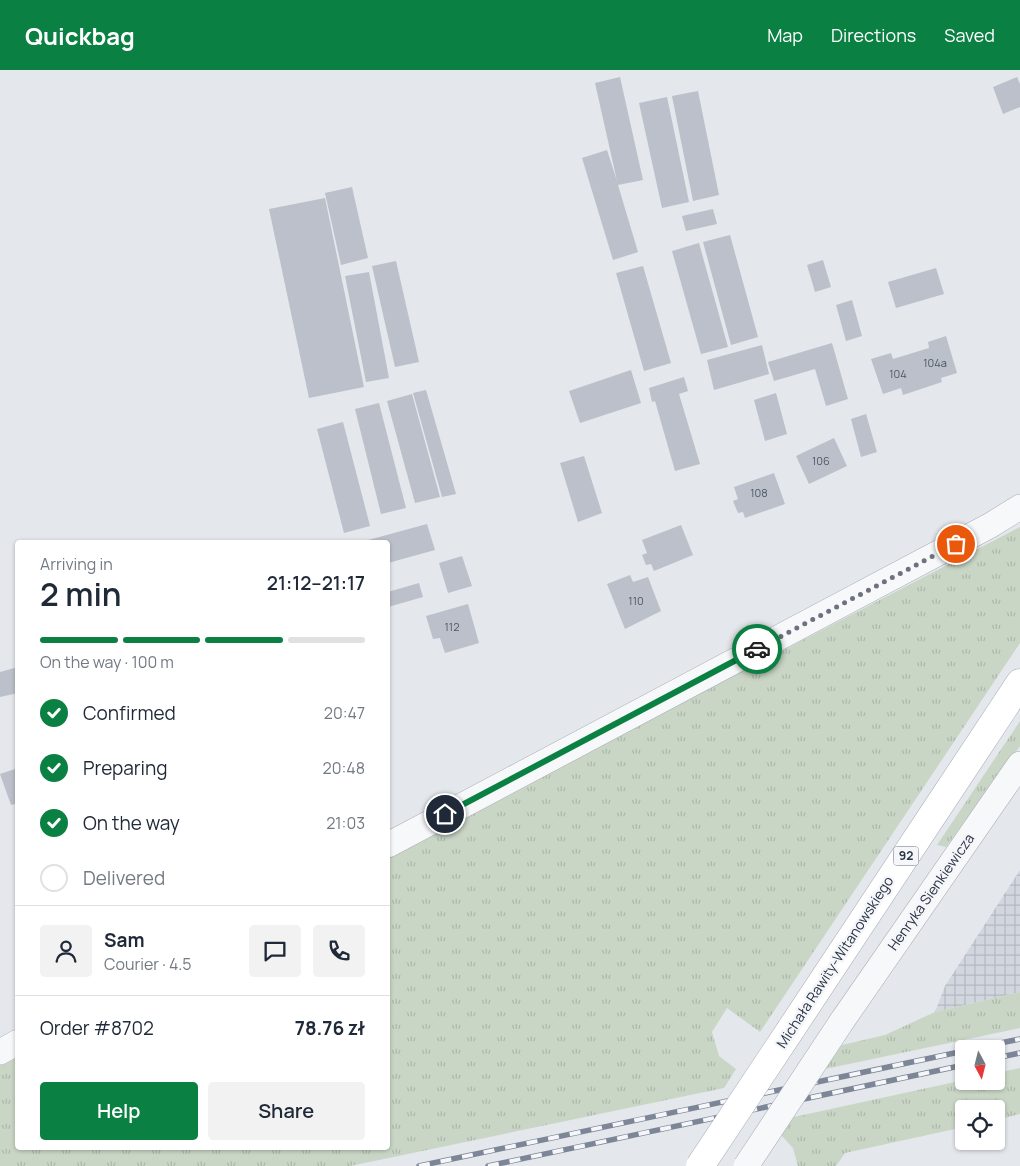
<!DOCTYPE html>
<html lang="en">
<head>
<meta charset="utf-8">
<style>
	body { margin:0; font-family:Manrope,sans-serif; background:#f2f2f3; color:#1f2937; height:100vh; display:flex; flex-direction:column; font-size:19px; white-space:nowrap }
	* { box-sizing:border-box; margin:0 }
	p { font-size:16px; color:#747a83 }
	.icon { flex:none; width:28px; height:28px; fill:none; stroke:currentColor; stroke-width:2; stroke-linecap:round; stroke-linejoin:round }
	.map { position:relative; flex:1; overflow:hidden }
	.drawer { position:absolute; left:15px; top:470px; width:375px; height:610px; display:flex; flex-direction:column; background:#fff; border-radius:5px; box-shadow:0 1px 4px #0004 }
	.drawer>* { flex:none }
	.needle { width:32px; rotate:173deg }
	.buttons { position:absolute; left:955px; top:970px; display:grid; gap:10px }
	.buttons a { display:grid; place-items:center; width:50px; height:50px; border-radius:5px; background:#fff; box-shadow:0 1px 4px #0004; font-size:25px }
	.pin { position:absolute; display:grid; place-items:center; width:42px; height:42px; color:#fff; margin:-21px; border:2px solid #fff; border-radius:50%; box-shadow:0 1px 5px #0007 }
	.courier { position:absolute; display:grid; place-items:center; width:50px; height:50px; margin:-25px; border:4px solid #0b8043; border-radius:50%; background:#fff; color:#222; box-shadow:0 1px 6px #0007 }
	.head em { font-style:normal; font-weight:600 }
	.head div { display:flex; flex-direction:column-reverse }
	.head { display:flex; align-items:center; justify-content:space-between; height:85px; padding:0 25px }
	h1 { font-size:32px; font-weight:600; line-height:38px }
	.bar { display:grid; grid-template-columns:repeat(4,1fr); gap:8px 5px; align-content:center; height:60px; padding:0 25px }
	.bar i { height:6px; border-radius:4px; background:#e0e1e3 }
	.bar .current { background:#0b8043 }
	.bar p { grid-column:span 4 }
	.line { display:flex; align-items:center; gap:12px; padding:0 25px; border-top:1px solid #e0e1e3 }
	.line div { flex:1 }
	.round { display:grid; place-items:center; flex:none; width:52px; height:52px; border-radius:5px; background:#f2f2f3 }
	ol { padding:0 25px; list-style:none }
	li { display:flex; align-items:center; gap:15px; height:55px }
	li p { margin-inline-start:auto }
	li .icon { padding:5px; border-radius:50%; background:#0b8043; color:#fff; stroke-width:4 }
	li:last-child { color:#747a83 }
	li i { width:28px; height:28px; border:2px solid #e0e1e3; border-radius:50% }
	.cta { display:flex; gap:10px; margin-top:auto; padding:10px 25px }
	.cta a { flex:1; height:58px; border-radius:5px; background:#0b8043; color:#fff; font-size:20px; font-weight:600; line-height:58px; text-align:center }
	.cta a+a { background:#f2f2f3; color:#1f2937 }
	header { display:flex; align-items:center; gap:30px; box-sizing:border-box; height:70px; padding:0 25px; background:#0b8043; color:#fff }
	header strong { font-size:24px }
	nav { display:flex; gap:28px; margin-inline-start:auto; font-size:18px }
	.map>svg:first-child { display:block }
	.industrial { fill:url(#industrial-grid) }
	.grass { fill:url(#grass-tufts) }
	.building { fill:#bbc0ca }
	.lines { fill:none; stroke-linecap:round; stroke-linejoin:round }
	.street-casing { stroke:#a9aeb7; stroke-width:26 }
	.primary-casing { stroke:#a3abb8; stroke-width:29 }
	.street { stroke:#f7f8fa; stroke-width:25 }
	.primary { stroke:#fff; stroke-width:28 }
	.rail-casing { stroke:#7d8696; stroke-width:5.5 }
	.rail { stroke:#f4f6f9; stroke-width:4; stroke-dasharray:11; stroke-linecap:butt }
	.street-bridge-casing { stroke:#a9aeb7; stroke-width:26; stroke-linecap:butt }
	.primary-bridge-casing { stroke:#a3abb8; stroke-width:29; stroke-linecap:butt }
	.street-bridge { stroke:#f7f8fa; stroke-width:25 }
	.primary-bridge { stroke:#fff; stroke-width:28 }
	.done { stroke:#6c737f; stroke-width:5; stroke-dasharray:0 9 }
	.route { stroke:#0b8043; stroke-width:6 }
	.labels { text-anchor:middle; stroke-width:5; stroke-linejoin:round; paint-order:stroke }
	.number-label { font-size:11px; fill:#4f5766 }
	.shield { fill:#f4f6f9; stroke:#676e7b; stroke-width:1 }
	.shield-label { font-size:12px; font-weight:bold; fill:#2b3445 }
	.street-label { font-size:14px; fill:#2b3445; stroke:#f4f6f9 }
</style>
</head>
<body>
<header>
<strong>Quickbag</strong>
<nav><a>Map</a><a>Directions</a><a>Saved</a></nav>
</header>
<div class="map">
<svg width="1020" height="1096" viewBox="0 0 1020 1096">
	<defs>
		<pattern id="industrial-grid" width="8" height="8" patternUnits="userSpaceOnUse" patternTransform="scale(1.25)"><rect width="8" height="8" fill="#d2d6de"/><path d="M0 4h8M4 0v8" fill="none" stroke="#b4b8c0"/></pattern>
		<pattern id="grass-tufts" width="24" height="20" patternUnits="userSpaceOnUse" patternTransform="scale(1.25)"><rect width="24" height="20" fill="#c9d6c5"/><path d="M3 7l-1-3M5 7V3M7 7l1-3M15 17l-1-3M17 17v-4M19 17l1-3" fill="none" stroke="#adb8ab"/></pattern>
	</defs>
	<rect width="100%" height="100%" fill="#e4e7ec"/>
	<path class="industrial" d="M 1020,800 L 1020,922 L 935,942 L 945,916 Z"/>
	<path class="grass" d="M 1020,457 L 1020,573 L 760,962 L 727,938 L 712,962 L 719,986 L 736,999 L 724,1018 L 350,1096 L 0,1096 L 0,992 L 17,983 L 18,1078 L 388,1078 L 388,786 Z
		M 1020,651 L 1020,676 L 946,777 L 937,775 Z
		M 1020,922 L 1020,958 L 825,999 L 842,975 L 885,965 L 935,942 Z
		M 1020,998 L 1020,1044 L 996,1050 L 996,1039 L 964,1039 L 964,1057 L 845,1083 L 836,1096 L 798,1096 L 793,1078 L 781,1065 L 794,1047 L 964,1010 L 996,1011 L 996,1003 Z"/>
	<path class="building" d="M 620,7 L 643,110 L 618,115 L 638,182 L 613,190 L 582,88 L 607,80 L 617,111 L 595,13 Z
		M 1017,7 L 1020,14 L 1020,37 L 1003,44 L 993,17 Z
		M 698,21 L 719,125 L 693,131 L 672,26 Z
		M 667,27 L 689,132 L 662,138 L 639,33 Z
		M 352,117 L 368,188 L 341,195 L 325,123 Z
		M 325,128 L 364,317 L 309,328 L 269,139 Z
		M 713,139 L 717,154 L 686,161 L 682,146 Z
		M 730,165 L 758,267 L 731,275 L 703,172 Z
		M 699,173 L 728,277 L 701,284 L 672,181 Z
		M 823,190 L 831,217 L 815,222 L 807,195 Z
		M 396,191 L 419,292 L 395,297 L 372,196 Z
		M 643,196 L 671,293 L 644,301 L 616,203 Z
		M 936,198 L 944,224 L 896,238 L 888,212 Z
		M 369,202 L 389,308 L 366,312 L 345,206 Z
		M 852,230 L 862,266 L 846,271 L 836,235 Z
		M 946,266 L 957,303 L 941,308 L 942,312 L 903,325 L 901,318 L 883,324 L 871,289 L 891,283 L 893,289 L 929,278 L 928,272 Z
		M 832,273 L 848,329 L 826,336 L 815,299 L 774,311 L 768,292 Z
		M 762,275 L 769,304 L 714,320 L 707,290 Z
		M 631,300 L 641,333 L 580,353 L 569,321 Z
		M 684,307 L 688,321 L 679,324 L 700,394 L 675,401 L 655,331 L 652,332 L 649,318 Z
		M 426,320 L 456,424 L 442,427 L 413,323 Z
		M 776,323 L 787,364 L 765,371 L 754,330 Z
		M 412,324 L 440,427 L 415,433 L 387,331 Z
		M 379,333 L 406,438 L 381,444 L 355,339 Z
		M 866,344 L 877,382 L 861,387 L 851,349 Z
		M 343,352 L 370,456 L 344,463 L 317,359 Z
		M 834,368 L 847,396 L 809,414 L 796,386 Z
		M 584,386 L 602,443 L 578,452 L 560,393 Z
		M 774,403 L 785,434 L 745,448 L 743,442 L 738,443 L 733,431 L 738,429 L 734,417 Z
		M 427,454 L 435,480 L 388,493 L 388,472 L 361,472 Z
		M 681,455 L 693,485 L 654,501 L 651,494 L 646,495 L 642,485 L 647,483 L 642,470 Z
		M 462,486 L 472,516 L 448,523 L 439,493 Z
		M 630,505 L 633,512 L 648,507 L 661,541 L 625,559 L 607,514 Z
		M 419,513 L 423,527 L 388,537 L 388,522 Z
		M 468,534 L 479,573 L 445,583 L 440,568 L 433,569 L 426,546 Z
		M 18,597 L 18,623 L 0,627 L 0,602 Z
		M 18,698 L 18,733 L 11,735 L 0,704 Z"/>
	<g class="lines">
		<g class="street-casing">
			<path id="street" d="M 388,775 L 991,455 L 1020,437
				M 842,951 L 1020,694
				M 0,982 L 18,972"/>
		</g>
		<g class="primary-casing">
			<path id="primary" d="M 791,959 L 1020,613"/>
		</g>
		<use href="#street" class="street"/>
		<use href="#primary" class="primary"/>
		<g class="rail-casing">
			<path id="rail" d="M 972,979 L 1020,969
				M 996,988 L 1020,983
				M 419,1096 L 964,981
				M 488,1096 L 964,995"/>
		</g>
		<use href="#rail" class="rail"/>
		<g class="street-bridge-casing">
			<path id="street-bridge" d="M 746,1096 L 842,951"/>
		</g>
		<g class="primary-bridge-casing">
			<path id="primary-bridge" d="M 700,1096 L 791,959"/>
		</g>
		<use href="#street-bridge" class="street-bridge"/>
		<use href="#primary-bridge" class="primary-bridge"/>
	</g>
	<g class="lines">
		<path class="done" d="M 757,579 L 956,474"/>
		<path class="route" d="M 445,744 L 757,579"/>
	</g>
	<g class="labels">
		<g class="number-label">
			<text x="935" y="297">104a</text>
			<text x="898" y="308">104</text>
			<text x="821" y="395">106</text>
			<text x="759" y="427">108</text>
			<text x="636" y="535">110</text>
			<text x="452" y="561">112</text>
		</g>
		<rect class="shield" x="893.5" y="776.5" width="25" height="19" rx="4"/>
		<g class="shield-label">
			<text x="906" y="790">92</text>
		</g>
		<g class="street-label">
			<text transform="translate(931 822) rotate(-55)" y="5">Henryka Sienkiewicza</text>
			<text transform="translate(835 892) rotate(-57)" y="5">Michała Rawity-Witanowskiego</text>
		</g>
	</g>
</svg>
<div class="buttons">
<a><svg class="needle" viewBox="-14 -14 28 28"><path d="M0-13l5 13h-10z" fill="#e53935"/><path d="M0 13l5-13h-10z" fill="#747a83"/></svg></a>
<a><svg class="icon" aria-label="locate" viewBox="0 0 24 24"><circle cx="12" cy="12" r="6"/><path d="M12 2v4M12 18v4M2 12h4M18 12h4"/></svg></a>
</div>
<div class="pin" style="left:956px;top:474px;background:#ea580c"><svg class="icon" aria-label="bag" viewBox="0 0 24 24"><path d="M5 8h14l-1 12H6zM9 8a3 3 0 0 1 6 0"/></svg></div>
<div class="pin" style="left:445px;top:744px;background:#1f2937"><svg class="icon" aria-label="home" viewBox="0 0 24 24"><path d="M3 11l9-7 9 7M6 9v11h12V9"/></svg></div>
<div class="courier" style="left:757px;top:579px"><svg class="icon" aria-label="car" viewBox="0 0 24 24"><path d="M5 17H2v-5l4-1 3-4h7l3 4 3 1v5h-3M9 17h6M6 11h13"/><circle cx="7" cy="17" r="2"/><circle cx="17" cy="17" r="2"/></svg></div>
<section class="drawer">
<div class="head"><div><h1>2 min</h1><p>Arriving in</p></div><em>21:12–21:17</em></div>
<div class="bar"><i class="current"></i><i class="current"></i><i class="current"></i><i></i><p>On the way · 100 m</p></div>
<ol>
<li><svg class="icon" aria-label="check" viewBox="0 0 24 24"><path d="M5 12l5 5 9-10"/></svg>Confirmed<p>20:47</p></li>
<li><svg class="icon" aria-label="check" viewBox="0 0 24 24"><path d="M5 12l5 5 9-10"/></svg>Preparing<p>20:48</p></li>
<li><svg class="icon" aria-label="check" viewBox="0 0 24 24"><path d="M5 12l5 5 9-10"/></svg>On the way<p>21:03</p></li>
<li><i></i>Delivered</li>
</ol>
<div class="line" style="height:90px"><a class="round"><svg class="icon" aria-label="person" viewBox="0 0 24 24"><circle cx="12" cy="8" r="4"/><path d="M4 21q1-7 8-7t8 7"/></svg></a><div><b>Sam</b><p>Courier · 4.5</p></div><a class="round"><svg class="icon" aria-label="chat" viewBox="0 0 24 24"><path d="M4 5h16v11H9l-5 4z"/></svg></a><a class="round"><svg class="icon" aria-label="phone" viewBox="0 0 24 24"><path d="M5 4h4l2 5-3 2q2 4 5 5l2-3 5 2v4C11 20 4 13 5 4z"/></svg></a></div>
<div class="line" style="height:65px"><div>Order #8702</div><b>78.76 zł</b></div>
<div class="cta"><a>Help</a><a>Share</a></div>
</section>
</div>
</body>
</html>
